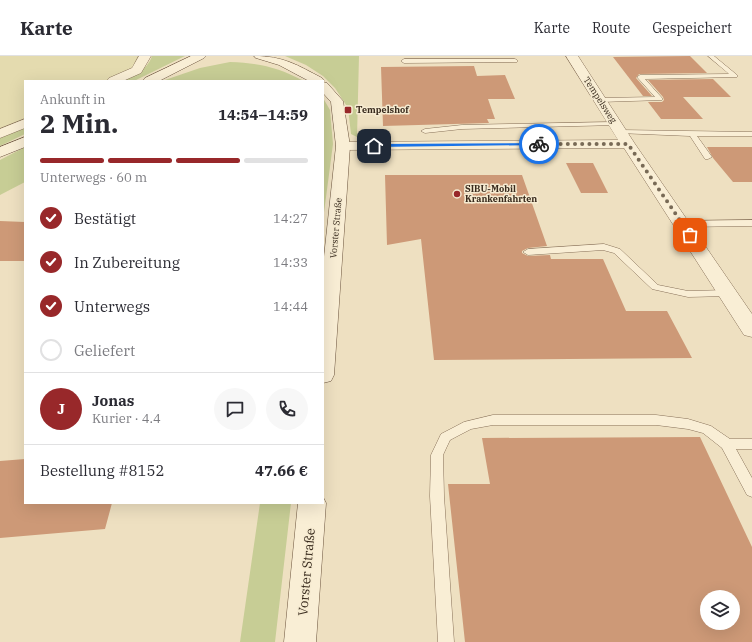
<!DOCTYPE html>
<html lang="de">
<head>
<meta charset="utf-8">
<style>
	body { margin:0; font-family:"IBM Plex Serif",serif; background:#f7f7f7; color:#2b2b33; height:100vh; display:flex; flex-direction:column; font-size:15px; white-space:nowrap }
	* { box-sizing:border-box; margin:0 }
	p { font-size:13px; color:#7c7c81 }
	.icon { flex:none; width:22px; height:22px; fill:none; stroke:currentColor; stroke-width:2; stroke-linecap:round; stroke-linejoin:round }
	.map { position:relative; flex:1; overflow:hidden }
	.panel { position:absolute; left:24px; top:24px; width:300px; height:424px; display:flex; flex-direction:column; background:#fff; border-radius:0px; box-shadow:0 4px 16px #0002 }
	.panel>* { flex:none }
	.controls { position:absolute; left:700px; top:534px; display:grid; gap:8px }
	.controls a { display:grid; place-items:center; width:40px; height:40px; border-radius:50%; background:#fff; box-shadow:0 4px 16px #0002; font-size:20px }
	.pin { position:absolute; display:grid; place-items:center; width:34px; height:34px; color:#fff; margin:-17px; border-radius:8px; box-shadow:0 2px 6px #0006 }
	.courier { position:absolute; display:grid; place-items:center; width:40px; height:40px; margin:-20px; border:3px solid #1a73e8; border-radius:50%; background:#fff; color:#222; box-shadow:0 1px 5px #0007 }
	.head em { font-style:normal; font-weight:800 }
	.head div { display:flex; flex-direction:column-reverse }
	.head { display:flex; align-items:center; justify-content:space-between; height:68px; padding:0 16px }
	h1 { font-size:26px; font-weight:800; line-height:30px }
	.bar { display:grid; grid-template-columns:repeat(4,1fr); gap:6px 4px; align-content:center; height:48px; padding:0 16px }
	.bar i { height:5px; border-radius:3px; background:#e1e1e2 }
	.bar .active { background:#98282a }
	.bar p { grid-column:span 4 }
	.line { display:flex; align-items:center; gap:10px; padding:0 16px; border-top:1px solid #e1e1e2 }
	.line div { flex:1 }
	.round { display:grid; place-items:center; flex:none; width:42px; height:42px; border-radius:21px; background:#f7f7f7 }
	ol { padding:0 16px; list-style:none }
	li { display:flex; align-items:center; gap:12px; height:44px }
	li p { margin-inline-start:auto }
	li .icon { padding:4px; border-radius:50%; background:#98282a; color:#fff; stroke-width:4 }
	li:last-child { color:#7c7c81 }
	li i { width:22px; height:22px; border:2px solid #e1e1e2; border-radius:50% }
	header { display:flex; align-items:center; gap:24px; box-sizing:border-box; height:56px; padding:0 20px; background:#fff; border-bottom:1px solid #e1e1e2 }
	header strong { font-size:19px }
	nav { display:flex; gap:22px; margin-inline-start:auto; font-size:14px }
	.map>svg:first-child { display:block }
	.farmland { fill:#e4dbaf }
	.green { fill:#c7cd95 }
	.building { fill:#cd9977; fill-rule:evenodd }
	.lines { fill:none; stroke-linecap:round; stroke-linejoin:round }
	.lane-casing { stroke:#887159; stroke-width:1 }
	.street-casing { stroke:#887159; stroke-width:1 }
	.secondary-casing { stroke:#6a523c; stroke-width:1 }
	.lane { fill:#f9eed5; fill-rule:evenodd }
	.street { fill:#f9eed5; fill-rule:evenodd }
	.secondary { fill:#f9eed5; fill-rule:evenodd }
	.route { fill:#1a73e8 }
	.done { stroke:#786a56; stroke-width:4; stroke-dasharray:0 7.2 }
	.poi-dot { fill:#98282a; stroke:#f6ebd1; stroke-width:1.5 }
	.labels { text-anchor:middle; stroke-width:3; stroke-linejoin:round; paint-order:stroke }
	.far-street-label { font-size:9px; fill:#382a1d; stroke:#f6ebd1 }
	.far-poi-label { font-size:9px; font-weight:bold; fill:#382a1d; stroke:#f6ebd1; text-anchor:start }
	.near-street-label { font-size:13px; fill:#382a1d; stroke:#f6ebd1 }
</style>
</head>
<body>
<header>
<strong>Karte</strong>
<nav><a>Karte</a><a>Route</a><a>Gespeichert</a></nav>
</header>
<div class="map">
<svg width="752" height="586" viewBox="0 0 752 586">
	<rect width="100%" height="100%" fill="#eee0c1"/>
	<path class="farmland" d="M 0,0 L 141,0 L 132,12 L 109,25 L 25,25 L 25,65 L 0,76 Z"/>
	<path class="green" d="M 152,0 L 185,0 L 134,25 L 120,25 C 133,19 147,15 152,0 Z
		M 285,0 L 359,0 L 357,81 L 351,78 L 348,52 L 335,32 L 323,20 L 306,9 Z
		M 230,6 C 259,7 278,11 304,25 L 162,25 L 200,12 Z
		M 323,42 L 330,54 L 333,88 L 323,164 Z
		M 25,70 L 25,78 L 0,90 L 0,82 Z
		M 25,91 L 25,126 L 0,139 L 0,104 Z
		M 260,447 L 291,447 L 275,586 L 240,586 Z"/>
	<path class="building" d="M 690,0 L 707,17 L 639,18 L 636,22 L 652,40 L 643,40 L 613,1 Z
		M 474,10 L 477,20 L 505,19 L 515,43 L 488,43 L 495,63 L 487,63 L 489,67 L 383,70 L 381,11 Z
		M 713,23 L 731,41 L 683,41 L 703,63 L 661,63 L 648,46 L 662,46 L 664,44 L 663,41 L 648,24 Z
		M 707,91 L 752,91 L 752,126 L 733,126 L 713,102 Z
		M 566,107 L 593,107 L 608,137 L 581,137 Z
		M 385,119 L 522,119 L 547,190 L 528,192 L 522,195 L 522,197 L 528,200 L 550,199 L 551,203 L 603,203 L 626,255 L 667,255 L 692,302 L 434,304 L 421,183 L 387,189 Z
		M 0,165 L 25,166 L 25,205 L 0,205 Z
		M 700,381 L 752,491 L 752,586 L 465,586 L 448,428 L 490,428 L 482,382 ZM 707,541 L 733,541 L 733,567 L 707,567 Z
		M 25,403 L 25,447 L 112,447 L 105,473 L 0,482 L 0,405 Z"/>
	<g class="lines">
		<g class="lane-casing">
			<path id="lane" d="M 708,0 L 714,0 L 737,19 L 737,21 L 645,23 L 662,42 L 662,44 L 600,46 L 597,44 L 600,42 L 655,41 L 637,21 L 640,19 L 729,18 Z
				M 515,3 L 517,4 L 517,6 L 404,7 L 401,5 L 404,3 Z
				M 615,66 L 618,68 L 617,69 L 462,73 L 425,77 L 421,75 L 425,73 L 462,69 Z
				M 620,74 L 752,76 L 752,80 L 697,80 L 712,101 L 708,103 L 705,103 L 690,80 L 618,77 L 618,75 Z
				M 752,164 L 752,170 L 682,171 L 678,168 L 682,165 Z
				M 604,188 L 620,193 L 658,229 L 688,235 L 728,234 L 733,237 L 728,240 L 688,241 L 652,233 L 614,197 L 603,194 L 528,199 L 523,196 L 528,193 Z
				M 493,359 L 656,359 L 688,363 L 711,370 L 730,383 L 752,383 L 752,393 L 736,393 L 752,422 L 752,441 L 747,439 L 722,392 L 703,377 L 688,373 L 656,369 L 493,369 L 471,373 L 450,384 L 443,399 L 444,440 L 454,586 L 438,586 L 430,440 L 431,399 L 441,378 L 464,366 Z"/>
		</g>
		<g class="street-casing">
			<path id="street" d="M 139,0 L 151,0 L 141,17 L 123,25 L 107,25 L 109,22 L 132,12 Z
				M 566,0 L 578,0 L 635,88 L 752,258 L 752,281 L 744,279 L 624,92 L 343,94 L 338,93 L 336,90 L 338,87 L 343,86 L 618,84 Z
				M 25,63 L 25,72 L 0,82 L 0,73 Z"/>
		</g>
		<g class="secondary-casing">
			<path id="secondary" d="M 191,0 L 206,0 L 204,2 L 159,25 L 143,25 L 145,22 Z
				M 254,0 C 284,0 297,9 322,22 L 324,25 L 323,26 L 327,27 L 343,45 L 350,90 L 334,319 L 331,325 L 323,327 L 323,210 L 336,90 L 331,46 L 323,37 L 323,25 L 309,25 L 279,9 L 256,2 Z
				M 25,81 L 25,91 L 0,101 L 0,91 Z
				M 323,441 L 326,447 L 316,586 L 284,586 L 298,447 L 323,447 Z"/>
		</g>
		<use href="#lane" class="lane"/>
		<use href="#street" class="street"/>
		<use href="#secondary" class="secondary"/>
	</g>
	<path class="route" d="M 539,87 L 541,89 L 374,91 L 372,90 L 374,88 Z"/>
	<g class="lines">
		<path class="done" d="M 539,88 L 628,88 L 690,179"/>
	</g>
	<g class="poi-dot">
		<rect x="344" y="50" width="8" height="8" rx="2"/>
		<circle cx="457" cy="138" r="4"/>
	</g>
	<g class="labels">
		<g class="far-street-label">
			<text transform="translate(600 44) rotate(57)" y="3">Tempelsweg</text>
			<text transform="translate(336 172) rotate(-85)" y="3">Vorster Straße</text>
		</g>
		<g class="far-poi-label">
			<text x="356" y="57">Tempelshof</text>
			<text x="465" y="136">SIBU-Mobil<tspan x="465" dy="10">Krankenfahrten</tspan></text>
		</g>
		<g class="near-street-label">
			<text transform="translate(306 516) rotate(-85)" y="5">Vorster Straße</text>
		</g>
	</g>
</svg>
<div class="controls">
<a><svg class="icon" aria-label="layers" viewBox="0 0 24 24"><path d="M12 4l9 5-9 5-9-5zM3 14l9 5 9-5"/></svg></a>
</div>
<div class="pin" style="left:690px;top:179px;background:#ea580c"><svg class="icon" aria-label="bag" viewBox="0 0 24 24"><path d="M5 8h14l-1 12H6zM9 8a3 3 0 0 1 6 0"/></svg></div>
<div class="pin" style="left:374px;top:90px;background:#1f2937"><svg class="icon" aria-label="home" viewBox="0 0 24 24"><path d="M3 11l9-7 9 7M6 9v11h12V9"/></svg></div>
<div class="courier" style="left:539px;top:88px"><svg class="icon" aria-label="bike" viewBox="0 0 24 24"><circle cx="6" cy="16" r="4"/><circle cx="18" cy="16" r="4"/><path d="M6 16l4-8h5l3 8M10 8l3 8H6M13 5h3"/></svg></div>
<section class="panel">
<div class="head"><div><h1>2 Min.</h1><p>Ankunft in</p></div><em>14:54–14:59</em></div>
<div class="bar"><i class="active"></i><i class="active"></i><i class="active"></i><i></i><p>Unterwegs · 60 m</p></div>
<ol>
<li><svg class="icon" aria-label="check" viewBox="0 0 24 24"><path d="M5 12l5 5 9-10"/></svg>Bestätigt<p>14:27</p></li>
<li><svg class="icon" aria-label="check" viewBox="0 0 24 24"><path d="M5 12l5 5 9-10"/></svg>In Zubereitung<p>14:33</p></li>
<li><svg class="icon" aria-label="check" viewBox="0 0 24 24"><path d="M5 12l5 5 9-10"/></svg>Unterwegs<p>14:44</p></li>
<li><i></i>Geliefert</li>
</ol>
<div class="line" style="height:72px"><b class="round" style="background:#98282a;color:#fff">J</b><div><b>Jonas</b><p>Kurier · 4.4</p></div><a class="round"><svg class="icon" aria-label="chat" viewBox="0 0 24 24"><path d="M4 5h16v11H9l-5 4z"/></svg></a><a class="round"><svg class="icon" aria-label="phone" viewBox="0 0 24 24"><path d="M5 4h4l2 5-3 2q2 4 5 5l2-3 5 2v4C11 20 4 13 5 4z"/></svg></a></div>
<div class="line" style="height:52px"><div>Bestellung #8152</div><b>47.66 €</b></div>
</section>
</div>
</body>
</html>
